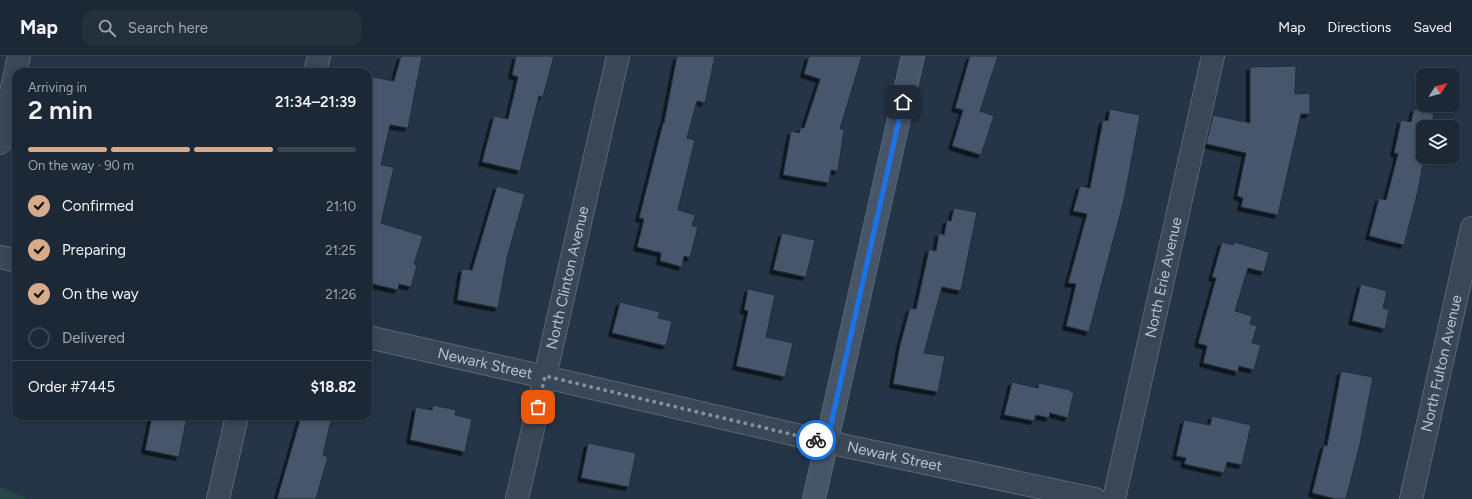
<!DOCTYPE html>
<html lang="en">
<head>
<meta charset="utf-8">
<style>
	body { margin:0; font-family:Figtree,sans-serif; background:#25303d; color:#f1f3f6; height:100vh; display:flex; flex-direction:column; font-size:15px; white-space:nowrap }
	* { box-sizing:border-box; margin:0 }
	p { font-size:13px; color:#a0a6ad }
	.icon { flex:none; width:22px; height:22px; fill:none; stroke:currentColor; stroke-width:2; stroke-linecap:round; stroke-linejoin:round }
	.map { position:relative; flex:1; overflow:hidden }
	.drawer { position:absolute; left:12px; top:12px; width:360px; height:352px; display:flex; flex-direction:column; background:#1c2835; border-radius:12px; box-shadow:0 2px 6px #0003,0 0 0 1px #3a4450 }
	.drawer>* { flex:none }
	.needle { width:26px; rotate:54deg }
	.fabs { position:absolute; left:1416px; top:12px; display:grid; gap:8px }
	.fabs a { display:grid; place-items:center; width:44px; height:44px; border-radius:8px; background:#1c2835; box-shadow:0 2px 6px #0003,0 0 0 1px #3a4450; font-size:20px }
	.pin { position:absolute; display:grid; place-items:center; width:34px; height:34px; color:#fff; margin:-17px; border-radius:8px; box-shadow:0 2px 6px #0006 }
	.courier { position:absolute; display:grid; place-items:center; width:40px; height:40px; margin:-20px; border:3px solid #1a73e8; border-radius:50%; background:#fff; color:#222; box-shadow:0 1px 5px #0007 }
	.overview em { font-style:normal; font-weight:600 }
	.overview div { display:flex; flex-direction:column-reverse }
	.overview { display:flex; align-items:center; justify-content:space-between; height:68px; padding:0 16px }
	h1 { font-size:26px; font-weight:600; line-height:30px }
	.bar { display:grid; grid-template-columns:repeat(4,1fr); gap:6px 4px; align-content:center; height:48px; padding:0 16px }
	.bar i { height:5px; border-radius:3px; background:#3a4450 }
	.bar .active { background:#d6ab8b }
	.bar p { grid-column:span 4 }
	.line { display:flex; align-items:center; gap:10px; padding:0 16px; border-top:1px solid #3a4450 }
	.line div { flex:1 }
	ol { padding:0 16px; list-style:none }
	li { display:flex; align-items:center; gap:12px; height:44px }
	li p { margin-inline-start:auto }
	li .icon { padding:4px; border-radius:50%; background:#d6ab8b; color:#111; stroke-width:4 }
	li:last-child { color:#a0a6ad }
	li i { width:22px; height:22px; border:2px solid #3a4450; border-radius:50% }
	header { display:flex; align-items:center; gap:24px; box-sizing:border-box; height:56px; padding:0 20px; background:#1c2835; border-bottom:1px solid #3a4450 }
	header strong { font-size:19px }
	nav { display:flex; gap:22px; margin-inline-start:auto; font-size:14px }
	.search { width:280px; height:36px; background:#25303d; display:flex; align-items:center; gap:10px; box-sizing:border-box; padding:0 14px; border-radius:12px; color:#a0a6ad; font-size:15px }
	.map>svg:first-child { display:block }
	.green { fill:#274547 }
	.building { fill:#46576b; stroke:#202d3d; filter:url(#shadow) }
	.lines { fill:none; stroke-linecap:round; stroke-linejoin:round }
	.street-casing { stroke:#586573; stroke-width:24 }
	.secondary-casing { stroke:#586573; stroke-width:24 }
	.street { stroke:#394756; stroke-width:22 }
	.secondary { stroke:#475569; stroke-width:22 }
	.done { stroke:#84919f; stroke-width:4; stroke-dasharray:0 7.2 }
	.route { stroke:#1a73e8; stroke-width:5 }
	.labels { text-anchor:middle; stroke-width:3.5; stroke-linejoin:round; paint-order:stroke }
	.street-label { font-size:15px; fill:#b7c2cf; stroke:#1e2b3b }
</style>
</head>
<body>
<header>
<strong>Map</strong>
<div class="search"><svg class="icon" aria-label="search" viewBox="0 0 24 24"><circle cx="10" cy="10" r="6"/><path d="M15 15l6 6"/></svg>Search here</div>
<nav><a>Map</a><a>Directions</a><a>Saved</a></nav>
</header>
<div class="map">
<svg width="1472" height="443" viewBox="0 0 1472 443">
	<defs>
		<filter id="shadow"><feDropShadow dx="-3.5" dy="3.5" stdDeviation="0" flood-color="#0009"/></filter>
	</defs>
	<rect width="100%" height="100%" fill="#253547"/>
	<path class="green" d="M 0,431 L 29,443 L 0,443 Z"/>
	<path class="building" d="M 401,0 L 422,0 L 408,72 L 390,69 L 381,109 L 394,111 L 381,167 L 423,180 L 414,208 L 417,209 L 411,231 L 399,228 L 398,234 L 368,227 L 368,20 L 394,25 Z
		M 516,0 L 554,0 L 543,41 L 539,40 L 520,115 L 482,106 L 494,60 L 508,63 L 518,21 L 512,19 Z
		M 677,0 L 715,0 L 705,47 L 697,45 L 687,82 L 695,84 L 678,154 L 695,159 L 692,170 L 698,171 L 690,202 L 684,200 L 682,211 L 660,205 L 661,197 L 637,191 L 644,163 L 639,162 L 663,67 L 664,67 Z
		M 809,0 L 862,0 L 840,73 L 844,73 L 838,115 L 831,114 L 829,127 L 783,119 L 791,75 L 799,77 L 801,71 L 804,72 L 820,23 L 804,18 Z
		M 970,0 L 998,0 L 980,55 L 994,60 L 981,99 L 952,90 L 963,54 L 955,52 Z
		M 1296,10 L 1295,38 L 1310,37 L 1310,58 L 1301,58 L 1278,159 L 1241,151 L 1243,142 L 1237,140 L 1246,97 L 1206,88 L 1213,59 L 1250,67 L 1250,11 Z
		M 1110,53 L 1140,59 L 1124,144 L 1089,276 L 1066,270 L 1076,228 L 1068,227 L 1087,158 L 1073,155 L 1080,130 L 1090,132 L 1103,64 L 1108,65 Z
		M 1414,53 L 1434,58 L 1431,71 L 1423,71 L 1423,101 L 1424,101 L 1418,135 L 1404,189 L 1369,180 L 1379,142 L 1386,144 L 1398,98 L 1394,97 L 1401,64 L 1411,66 Z
		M 497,130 L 525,138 L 507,202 L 498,252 L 457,244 L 462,213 L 472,214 Z
		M 954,152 L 977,156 L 961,235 L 942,231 L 924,297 L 945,300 L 938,336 L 893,328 L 900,289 L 910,252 L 916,253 L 929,193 L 936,195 L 939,177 L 944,179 L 947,164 L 951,165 Z
		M 782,177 L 815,184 L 806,221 L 773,214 Z
		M 1222,186 L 1233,189 L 1234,186 L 1269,196 L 1264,216 L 1248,212 L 1235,255 L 1252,260 L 1250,268 L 1257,270 L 1252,287 L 1261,289 L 1254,314 L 1239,310 L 1238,316 L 1203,307 L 1207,290 L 1198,287 L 1216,222 L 1212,221 Z
		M 1361,228 L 1387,235 L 1383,252 L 1389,254 L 1385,273 L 1352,265 Z
		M 748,233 L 775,239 L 766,281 L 793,287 L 785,321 L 736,310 L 748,255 L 744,254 Z
		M 620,246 L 660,256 L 658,262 L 672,265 L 666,290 L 612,277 Z
		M 1341,315 L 1373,321 L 1360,388 L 1346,443 L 1336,443 L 1312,437 L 1324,389 L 1327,390 Z
		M 1012,326 L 1038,332 L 1039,327 L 1071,334 L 1071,336 L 1074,336 L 1068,362 L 1050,357 L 1049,362 L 1036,359 L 1034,365 L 1004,359 Z
		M 433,349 L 456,354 L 455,359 L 472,363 L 465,396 L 410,384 L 416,351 L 432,354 Z
		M 152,360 L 187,360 L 179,401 L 145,394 Z
		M 301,360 L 332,360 L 323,399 L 328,401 L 316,443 L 277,443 Z
		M 1212,360 L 1251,369 L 1242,409 L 1227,406 L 1224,417 L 1184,408 L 1186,402 L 1176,400 L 1184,364 L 1210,369 Z
		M 588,387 L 636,397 L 629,431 L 581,422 Z"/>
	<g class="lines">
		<g class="street-casing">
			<g id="street">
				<path d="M 315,16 L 319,0"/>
				<path d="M 0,87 L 19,0"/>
				<path d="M 0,201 L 16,205"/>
				<path id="s1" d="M 368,281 L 545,321 L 827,386 L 1095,443"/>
				<path d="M 218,443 L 237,360"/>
				<path id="s2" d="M 517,443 L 618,0"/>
				<path id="s3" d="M 1114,443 L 1213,0"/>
				<path id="s4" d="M 1411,443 L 1472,172"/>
			</g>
		</g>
		<g class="secondary-casing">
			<path id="secondary" d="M 814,443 L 913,0"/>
		</g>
		<use href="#street" class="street"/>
		<use href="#secondary" class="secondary"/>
	</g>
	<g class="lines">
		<path class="done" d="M 538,351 L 545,320 L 816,384"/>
		<path class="route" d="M 816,384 L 827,386 L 903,46"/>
	</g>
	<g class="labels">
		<g class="street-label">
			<text dy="5" stroke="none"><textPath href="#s2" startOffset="227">North Clinton Avenue</textPath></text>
			<text dy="5" stroke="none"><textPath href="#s3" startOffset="227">North Erie Avenue</textPath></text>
			<text dy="5" stroke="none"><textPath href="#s1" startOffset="120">Newark Street</textPath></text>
			<text dy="5" stroke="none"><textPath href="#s4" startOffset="139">North Fulton Avenue</textPath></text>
			<text dy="5" stroke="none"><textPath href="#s1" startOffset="540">Newark Street</textPath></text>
		</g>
	</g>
</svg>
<div class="fabs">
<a><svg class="needle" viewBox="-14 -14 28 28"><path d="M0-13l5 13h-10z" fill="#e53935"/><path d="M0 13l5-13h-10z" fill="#a0a6ad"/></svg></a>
<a><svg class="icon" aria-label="layers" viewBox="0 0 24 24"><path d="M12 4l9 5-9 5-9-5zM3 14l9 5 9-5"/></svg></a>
</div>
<div class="pin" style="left:538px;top:351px;background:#ea580c"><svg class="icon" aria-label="bag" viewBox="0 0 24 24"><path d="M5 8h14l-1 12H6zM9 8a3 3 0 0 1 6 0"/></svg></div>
<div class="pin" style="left:903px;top:46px;background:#1f2937"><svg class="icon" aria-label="home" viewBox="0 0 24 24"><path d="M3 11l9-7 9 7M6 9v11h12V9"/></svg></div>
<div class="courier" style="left:816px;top:384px"><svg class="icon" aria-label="bike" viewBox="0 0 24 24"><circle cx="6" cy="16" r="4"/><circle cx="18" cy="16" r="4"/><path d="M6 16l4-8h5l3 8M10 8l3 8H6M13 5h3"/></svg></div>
<section class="drawer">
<div class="overview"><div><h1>2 min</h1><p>Arriving in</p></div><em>21:34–21:39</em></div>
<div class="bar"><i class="active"></i><i class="active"></i><i class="active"></i><i></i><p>On the way · 90 m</p></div>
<ol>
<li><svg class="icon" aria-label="check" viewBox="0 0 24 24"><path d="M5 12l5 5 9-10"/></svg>Confirmed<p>21:10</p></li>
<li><svg class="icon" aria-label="check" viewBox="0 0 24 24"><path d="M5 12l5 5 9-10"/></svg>Preparing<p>21:25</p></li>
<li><svg class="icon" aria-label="check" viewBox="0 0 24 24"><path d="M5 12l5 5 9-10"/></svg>On the way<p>21:26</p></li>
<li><i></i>Delivered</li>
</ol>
<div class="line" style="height:52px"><div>Order #7445</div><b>$18.82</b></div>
</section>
</div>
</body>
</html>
